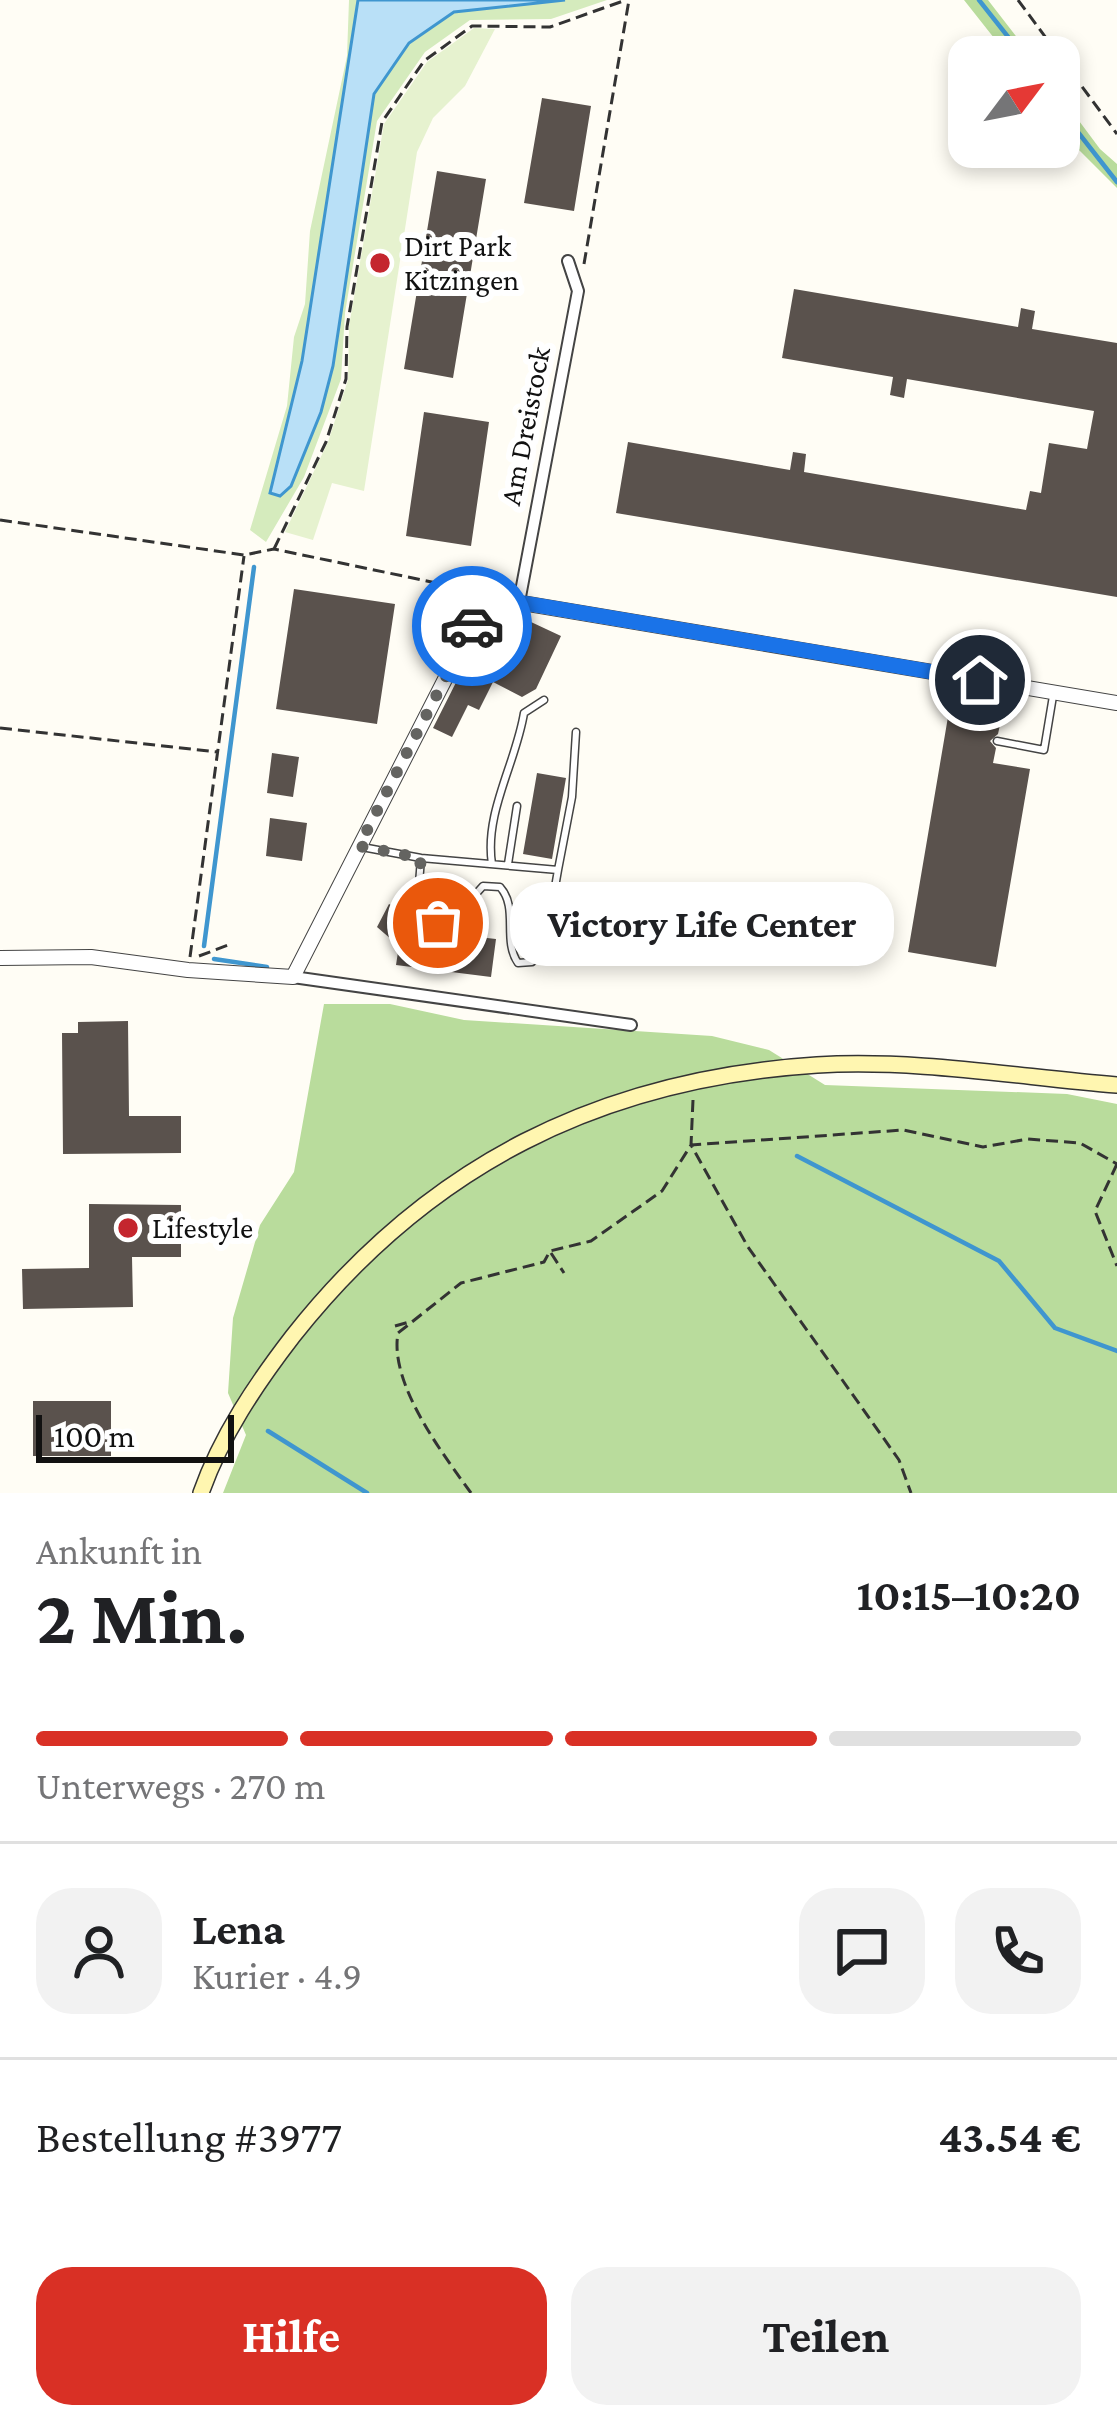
<!DOCTYPE html>
<html lang="de">
<head>
<meta charset="utf-8">
<style>
	body { margin:0; font-family:"Crimson Pro",serif; background:#f2f2f2; color:#202124; height:100vh; display:flex; flex-direction:column; font-size:45px; white-space:nowrap }
	* { box-sizing:border-box; margin:0 }
	p { font-size:39px; color:#757577 }
	.icon { flex:none; width:66px; height:66px; fill:none; stroke:currentColor; stroke-width:2; stroke-linecap:round; stroke-linejoin:round }
	.map { position:relative; height:1493px; overflow:hidden }
	.sheet { display:flex; flex-direction:column; background:#fff; flex:1 }
	.sheet>* { flex:none }
	.needle { width:78px; rotate:58deg }
	.buttons { position:absolute; left:948px; top:36px; display:grid; gap:24px }
	.buttons a { display:grid; place-items:center; width:132px; height:132px; border-radius:24px; background:#fff; box-shadow:0 6px 18px #0003; font-size:60px }
	.scale { position:absolute; left:36px; bottom:30px; width:198px; box-sizing:border-box; padding-left:12px; border:6px solid #111; border-top:0; font-size:33px; line-height:42px; white-space:nowrap; color:#111; -webkit-text-stroke:9px #fff; paint-order:stroke }
	.pin { position:absolute; display:grid; place-items:center; width:102px; height:102px; color:#fff; margin:-51px; border:6px solid #fff; border-radius:50%; box-shadow:0 3px 12px #0007 }
	.courier { position:absolute; display:grid; place-items:center; width:120px; height:120px; margin:-60px; border:9px solid #1a73e8; border-radius:50%; background:#fff; color:#222; box-shadow:0 3px 15px #0007 }
	.bubble { position:absolute; height:84px; border-radius:36px; background:#fff; box-shadow:0 6px 18px #0003; font-size:39px; font-weight:700; line-height:84px; text-align:center }
	.overview em { font-style:normal; font-weight:700 }
	.overview div { display:flex; flex-direction:column-reverse }
	.overview { display:flex; align-items:center; justify-content:space-between; height:204px; padding:0 36px }
	h1 { font-size:78px; font-weight:700; line-height:90px }
	.bar { display:grid; grid-template-columns:repeat(4,1fr); gap:18px 12px; align-content:center; height:144px; padding:0 36px }
	.bar i { height:15px; border-radius:9px; background:#e0e0e0 }
	.bar .active { background:#d93025 }
	.bar p { grid-column:span 4 }
	.line { display:flex; align-items:center; gap:30px; padding:0 36px; border-top:3px solid #e0e0e0 }
	.line div { flex:1 }
	.round { display:grid; place-items:center; flex:none; width:126px; height:126px; border-radius:36px; background:#f2f2f2 }
	.cta { display:flex; gap:24px; margin-top:auto; padding:24px 36px }
	.cta a { flex:1; height:138px; border-radius:36px; background:#d93025; color:#fff; font-size:48px; font-weight:700; line-height:138px; text-align:center }
	.cta a+a { background:#f2f2f2; color:#202124 }
	.map>svg:first-child { display:block }
	.green { fill:#d5ebbd }
	.forest { fill:#b9dc9c }
	.pitch { fill:#e6f2cf }
	.water { fill:#b9e0f7; stroke:#3f96cf; stroke-width:3 }
	.lines { fill:none; stroke-linecap:round; stroke-linejoin:round }
	.stream { stroke:#3f96cf; stroke-width:4.5 }
	.building { fill:#5a524d }
	.service-casing { stroke:#444; stroke-width:9 }
	.minor-casing { stroke:#444; stroke-width:14 }
	.tertiary-casing { stroke:#444; stroke-width:16 }
	.secondary-casing { stroke:#333; stroke-width:18 }
	.path { stroke:#333; stroke-width:3; stroke-dasharray:12 6; stroke-linecap:butt }
	.service { stroke:#fff; stroke-width:6 }
	.minor { stroke:#fff; stroke-width:10 }
	.tertiary { stroke:#fff; stroke-width:14 }
	.secondary { stroke:#fff6b0; stroke-width:15 }
	.done { stroke:#646461; stroke-width:12; stroke-dasharray:0 21.6 }
	.route { stroke:#1a73e8; stroke-width:15 }
	.poi-dot { fill:#c4262e; stroke:#fff; stroke-width:4.5 }
	.labels { text-anchor:middle; stroke-width:12; stroke-linejoin:round; paint-order:stroke }
	.poi-label { font-size:30px; fill:#111; stroke:#fff; text-anchor:start }
	.street-label { font-size:30px; fill:#111; stroke:#fff }
</style>
</head>
<body>
<div class="map">
<svg width="1117" height="1493" viewBox="0 0 1117 1493">
	<rect width="100%" height="100%" fill="#fffdf5"/>
	<path class="green" d="M 349,0 L 607,0 L 551,19 L 470,20 L 425,52 L 377,121 L 345,313 L 341,379 L 304,477 L 266,542 L 250,530 L 287,406 L 294,337 L 305,304 L 310,231 L 347,56 Z"/>
	<path class="forest" d="M 964,0 L 988,0 L 1032,57 L 1009,57 Z
		M 1059,94 L 1100,149 L 1117,164 L 1117,188 L 1059,130 Z
		M 324,1004 L 390,1004 L 464,1020 L 712,1036 L 769,1050 L 825,1085 L 1067,1094 L 1117,1104 L 1117,1493 L 223,1493 L 246,1435 L 228,1393 L 233,1318 L 260,1225 L 294,1172 Z"/>
	<path class="pitch" d="M 474,28 L 495,29 L 465,86 L 433,118 L 417,152 L 364,491 L 332,483 L 313,540 L 285,532 L 328,442 L 348,380 L 349,326 L 384,124 L 427,62 Z"/>
	<path class="water" d="M 358,0 L 565,0 L 454,12 L 409,43 L 374,94 L 333,366 L 321,412 L 291,486 L 280,496 L 270,493 L 302,361 Z"/>
	<g class="lines">
		<path class="stream" d="M 979,0 L 1024,57
			M 1059,108 L 1117,182
			M 204,946 L 254,567
			M 214,959 L 267,967
			M 797,1156 L 999,1261 L 1055,1328 L 1117,1351
			M 268,1431 L 367,1493"/>
	</g>
	<path class="building" d="M 542,98 L 591,106 L 574,211 L 524,203 Z
		M 437,171 L 486,179 L 453,378 L 404,369 Z
		M 794,289 L 1018,327 L 1021,308 L 1035,311 L 1032,329 L 1117,343 L 1117,597 L 616,513 L 628,442 L 790,470 L 793,452 L 806,454 L 804,472 L 1026,510 L 1030,491 L 1041,493 L 1049,443 L 1087,449 L 1094,411 L 907,379 L 904,398 L 890,395 L 893,377 L 782,358 Z
		M 424,412 L 489,422 L 471,546 L 406,536 Z
		M 294,589 L 395,604 L 377,724 L 276,709 Z
		M 489,617 L 526,634 L 531,622 L 561,636 L 536,689 L 522,697 L 493,682 L 479,710 L 468,705 L 452,737 L 433,728 Z
		M 949,711 L 1001,720 L 998,734 L 990,741 L 996,748 L 993,763 L 1030,769 L 996,967 L 908,952 Z
		M 272,753 L 299,757 L 293,797 L 267,793 Z
		M 537,773 L 566,778 L 552,859 L 523,854 Z
		M 270,818 L 307,823 L 302,861 L 266,856 Z
		M 389,904 L 403,911 L 416,930 L 496,939 L 491,977 L 396,965 L 398,952 L 392,940 L 377,927 Z
		M 128,1021 L 129,1116 L 181,1116 L 181,1153 L 63,1154 L 62,1033 L 78,1033 L 78,1022 Z
		M 89,1204 L 181,1205 L 181,1257 L 132,1257 L 133,1307 L 23,1309 L 22,1269 L 89,1268 Z
		M 33,1401 L 111,1401 L 111,1456 L 33,1456 Z"/>
	<g class="lines">
		<g class="service-casing">
			<path id="service" d="M 997,741 L 1044,750 L 1053,696
				M 362,847 L 421,858 L 558,870 L 572,797 L 576,732
				M 421,858 L 419,884 L 438,923 L 449,924 L 483,886 L 500,887 C 519,908 502,940 518,963 L 532,962 L 544,950 L 558,870
				M 492,864 C 484,813 516,763 524,713 L 544,700
				M 508,864 L 517,806"/>
		</g>
		<g class="minor-casing">
			<path id="minor" d="M 459,588 L 487,597
				M 519,602 L 578,291 L 568,261
				M 293,977 L 631,1025"/>
		</g>
		<g class="tertiary-casing">
			<path id="tertiary" d="M 0,958 L 91,957 L 188,970 L 293,977 L 487,597 L 1117,703"/>
		</g>
		<g class="secondary-casing">
			<path id="secondary" d="M 201,1493 C 221,1436 256,1384 293,1336 C 428,1165 600,1079 817,1065 C 916,1059 1019,1077 1117,1085"/>
		</g>
		<path class="path" d="M 1018,0 L 1117,134
			M 584,264 L 629,0
			M 0,520 L 244,555 L 274,549 L 446,585
			M 274,549 L 326,442 L 346,379 L 347,327 L 382,122 L 424,61 L 472,26 L 550,27 L 626,0
			M 0,728 L 218,752
			M 199,956 L 231,944
			M 190,957 L 244,556
			M 693,1100 L 691,1145 L 748,1247 L 899,1460 L 911,1493
			M 1117,1164 L 1095,1211 L 1117,1266
			M 551,1253 L 564,1273
			M 395,1326 L 409,1322
			M 471,1493 C 443,1454 389,1384 398,1333 L 461,1283 L 544,1262 L 550,1251 L 591,1241 L 662,1191 L 691,1145 L 903,1130 L 983,1147 L 1028,1139 L 1080,1143 L 1117,1164"/>
		<use href="#service" class="service"/>
		<use href="#minor" class="minor"/>
		<use href="#tertiary" class="tertiary"/>
		<use href="#secondary" class="secondary"/>
	</g>
	<g class="lines">
		<path class="done" d="M 438,923 L 418,884 L 421,858 L 359,846 L 472,626"/>
		<path class="route" d="M 472,626 L 488,597 L 980,680"/>
	</g>
	<g class="poi-dot">
		<circle cx="380" cy="263" r="12"/>
		<circle cx="128" cy="1228" r="12"/>
	</g>
	<g class="labels">
		<g class="poi-label">
			<text x="404" y="256">Dirt Park<tspan x="404" dy="34">Kitzingen</tspan></text>
			<text x="152" y="1238">Lifestyle</text>
		</g>
		<g class="street-label">
			<text transform="translate(525 426) rotate(-79)" y="10">Am Dreistock</text>
		</g>
	</g>
</svg>
<div class="buttons">
<a><svg class="needle" viewBox="-14 -14 28 28"><path d="M0-13l5 13h-10z" fill="#e53935"/><path d="M0 13l5-13h-10z" fill="#757577"/></svg></a>
</div>
<div class="scale">100 m</div>
<div class="pin" style="left:438px;top:923px;background:#ea580c"><svg class="icon" aria-label="bag" viewBox="0 0 24 24"><path d="M5 8h14l-1 12H6zM9 8a3 3 0 0 1 6 0"/></svg></div>
<div class="pin" style="left:980px;top:680px;background:#1f2937"><svg class="icon" aria-label="home" viewBox="0 0 24 24"><path d="M3 11l9-7 9 7M6 9v11h12V9"/></svg></div>
<div class="courier" style="left:472px;top:626px"><svg class="icon" aria-label="car" viewBox="0 0 24 24"><path d="M5 17H2v-5l4-1 3-4h7l3 4 3 1v5h-3M9 17h6M6 11h13"/><circle cx="7" cy="17" r="2"/><circle cx="17" cy="17" r="2"/></svg></div>
<div class="bubble" style="left:510px;top:882px;width:384px">Victory Life Center</div>
</div>
<section class="sheet">
<div class="overview"><div><h1>2 Min.</h1><p>Ankunft in</p></div><em>10:15–10:20</em></div>
<div class="bar"><i class="active"></i><i class="active"></i><i class="active"></i><i></i><p>Unterwegs · 270 m</p></div>
<div class="line" style="height:216px"><a class="round"><svg class="icon" aria-label="person" viewBox="0 0 24 24"><circle cx="12" cy="8" r="4"/><path d="M4 21q1-7 8-7t8 7"/></svg></a><div><b>Lena</b><p>Kurier · 4.9</p></div><a class="round"><svg class="icon" aria-label="chat" viewBox="0 0 24 24"><path d="M4 5h16v11H9l-5 4z"/></svg></a><a class="round"><svg class="icon" aria-label="phone" viewBox="0 0 24 24"><path d="M5 4h4l2 5-3 2q2 4 5 5l2-3 5 2v4C11 20 4 13 5 4z"/></svg></a></div>
<div class="line" style="height:156px"><div>Bestellung #3977</div><b>43.54 €</b></div>
<div class="cta"><a>Hilfe</a><a>Teilen</a></div>
</section>
</body>
</html>
